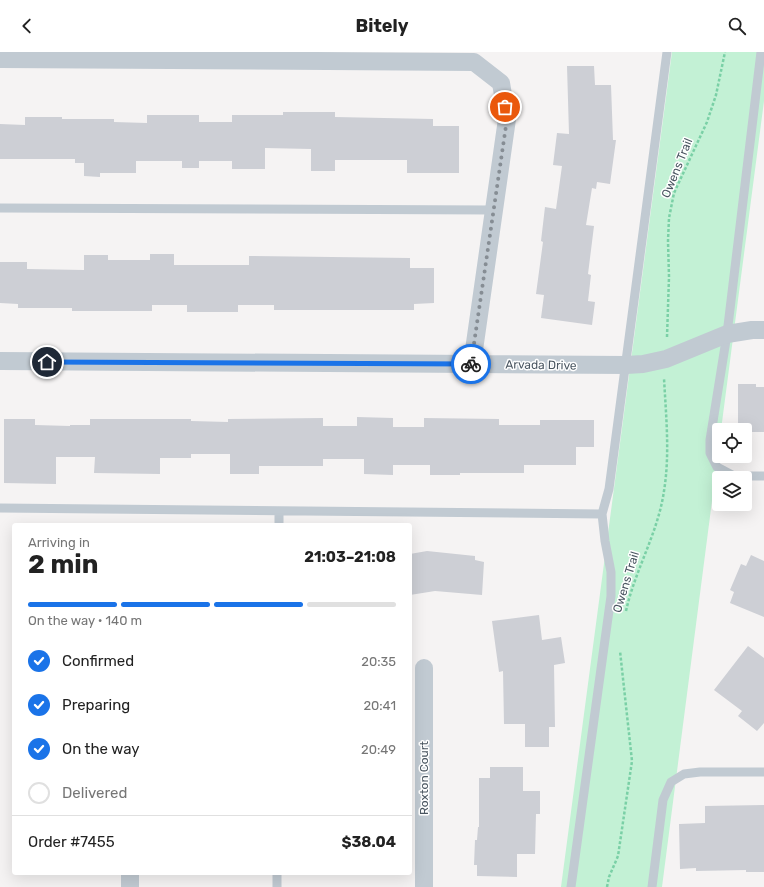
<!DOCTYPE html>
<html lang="en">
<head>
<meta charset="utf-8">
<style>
	body { margin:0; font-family:Rubik,sans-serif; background:#f2f2f2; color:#222; height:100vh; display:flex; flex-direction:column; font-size:15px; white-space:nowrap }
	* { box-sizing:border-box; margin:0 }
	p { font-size:13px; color:#767676 }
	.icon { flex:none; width:22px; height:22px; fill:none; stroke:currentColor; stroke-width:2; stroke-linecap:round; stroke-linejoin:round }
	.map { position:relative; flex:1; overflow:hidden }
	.drawer { position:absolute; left:12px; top:471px; width:400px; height:352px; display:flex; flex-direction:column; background:#fff; border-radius:4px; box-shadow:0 4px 16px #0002 }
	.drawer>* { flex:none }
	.buttons { position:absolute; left:712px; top:371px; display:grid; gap:8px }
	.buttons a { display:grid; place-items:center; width:40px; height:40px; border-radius:4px; background:#fff; box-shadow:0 4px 16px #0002; font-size:20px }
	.pin { position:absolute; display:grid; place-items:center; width:34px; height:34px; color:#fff; margin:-17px; border:2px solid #fff; border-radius:50%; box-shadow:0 1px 4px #0007 }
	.courier { position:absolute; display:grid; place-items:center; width:40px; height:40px; margin:-20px; border:3px solid #1a73e8; border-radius:50%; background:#fff; color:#222; box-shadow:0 1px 5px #0007 }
	.overview em { font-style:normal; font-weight:700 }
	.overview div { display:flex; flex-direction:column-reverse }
	.overview { display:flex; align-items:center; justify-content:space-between; height:68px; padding:0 16px }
	h1 { font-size:26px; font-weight:700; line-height:30px }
	.bar { display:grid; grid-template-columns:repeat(4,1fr); gap:6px 4px; align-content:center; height:48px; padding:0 16px }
	.bar i { height:5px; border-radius:3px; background:#e0e0e0 }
	.bar .current { background:#1a73e8 }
	.bar p { grid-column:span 4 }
	.line { display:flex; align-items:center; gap:10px; padding:0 16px; border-top:1px solid #e0e0e0 }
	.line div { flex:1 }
	ol { padding:0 16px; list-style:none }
	li { display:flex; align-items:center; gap:12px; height:44px }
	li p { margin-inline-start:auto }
	li .icon { padding:4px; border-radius:50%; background:#1a73e8; color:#fff; stroke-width:4 }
	li:last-child { color:#767676 }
	li i { width:22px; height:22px; border:2px solid #e0e0e0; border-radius:50% }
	header { display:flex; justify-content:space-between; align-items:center; height:52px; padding:0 16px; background:#fff; font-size:18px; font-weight:700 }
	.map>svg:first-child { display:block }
	.green { fill:#c3f1d5 }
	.building { fill:#cdcfd5 }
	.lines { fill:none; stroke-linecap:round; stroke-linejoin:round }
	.path { stroke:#7ad0a6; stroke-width:2.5; stroke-dasharray:3 2; stroke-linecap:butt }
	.lane { stroke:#c1cad2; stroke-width:9 }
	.street { stroke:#c1cad2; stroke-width:18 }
	.done { stroke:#868d94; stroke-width:4; stroke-dasharray:0 7.2 }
	.route { stroke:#1a73e8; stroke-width:5 }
	.labels { text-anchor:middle; stroke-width:3; stroke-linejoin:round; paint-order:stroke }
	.street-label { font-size:12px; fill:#4a5661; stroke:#fff }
</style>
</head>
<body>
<header><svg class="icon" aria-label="back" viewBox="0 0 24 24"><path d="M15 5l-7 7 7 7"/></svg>Bitely<svg class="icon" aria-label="search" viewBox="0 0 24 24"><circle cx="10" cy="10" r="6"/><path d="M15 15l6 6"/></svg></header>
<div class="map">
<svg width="764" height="835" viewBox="0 0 764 835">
	<rect width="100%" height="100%" fill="#f5f3f3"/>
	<path class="green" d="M 672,0 L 764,0 L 764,49 L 721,378 L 719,378 L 719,395 L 662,835 L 561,835 Z"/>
	<path class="building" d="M 567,14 L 594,14 L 595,33 L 611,33 L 613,88 L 616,88 L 610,132 L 597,130 L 596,137 L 592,136 L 586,173 L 594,174 L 588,222 L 591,223 L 588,249 L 595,250 L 592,273 L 541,266 L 544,243 L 536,242 L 543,190 L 541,189 L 545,155 L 556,157 L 562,114 L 553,113 L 557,81 L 569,82 Z
		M 283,60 L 335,60 L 335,65 L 433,67 L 433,74 L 459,74 L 459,121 L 407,121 L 407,108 L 335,108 L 335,119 L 311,119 L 311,97 L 265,96 L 265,117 L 232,117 L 232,109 L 199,109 L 199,116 L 182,116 L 182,109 L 136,109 L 136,121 L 100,121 L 100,125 L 84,124 L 84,111 L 75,111 L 75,107 L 0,107 L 0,72 L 25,73 L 25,65 L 62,65 L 62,67 L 114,67 L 114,70 L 147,71 L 147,63 L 199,63 L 199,70 L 232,70 L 232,63 L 283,63 Z
		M 150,202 L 174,202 L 174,213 L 249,213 L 249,204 L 410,206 L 410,216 L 434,216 L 434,251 L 414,252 L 414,258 L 274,258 L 274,253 L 238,253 L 238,260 L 187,260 L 187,253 L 152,253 L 152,259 L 72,259 L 72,256 L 18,256 L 18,252 L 0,251 L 0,210 L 27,210 L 27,217 L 84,218 L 84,203 L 108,203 L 108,208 L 150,208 Z
		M 738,332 L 756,332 L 756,335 L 764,335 L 764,380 L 745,380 L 745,378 L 738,378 Z
		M 357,365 L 393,366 L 393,375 L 424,375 L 424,366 L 499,367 L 499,373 L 540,373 L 540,368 L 594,368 L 594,395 L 576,395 L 576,413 L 524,413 L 524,421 L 460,421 L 460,423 L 430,423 L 430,413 L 393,413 L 393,423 L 364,422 L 364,407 L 323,407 L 323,414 L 259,414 L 259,422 L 230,422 L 230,402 L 191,402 L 191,406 L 160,406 L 160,422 L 94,421 L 95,405 L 56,405 L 56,432 L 4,431 L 4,367 L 35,367 L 35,373 L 70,374 L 70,373 L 90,373 L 90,367 L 191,367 L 191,369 L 228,370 L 228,367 L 323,366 L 323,374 L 357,374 Z
		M 427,499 L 475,504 L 475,508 L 484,510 L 482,543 L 435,539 L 410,543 L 410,502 Z
		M 751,503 L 764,509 L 764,565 L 730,551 L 734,540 L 730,538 L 741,512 L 746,514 Z
		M 539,563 L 542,588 L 561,585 L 565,611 L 554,613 L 555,675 L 549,675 L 549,695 L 525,695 L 525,672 L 504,672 L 503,619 L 499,620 L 492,569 Z
		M 748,594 L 764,606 L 764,671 L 757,679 L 738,664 L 742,659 L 714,638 Z
		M 490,715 L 523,715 L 523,739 L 540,739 L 540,762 L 536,762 L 535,802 L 517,802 L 517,825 L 477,824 L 477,813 L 474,813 L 475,788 L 477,788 L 478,775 L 479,775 L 479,726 L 490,726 Z
		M 764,753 L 764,820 L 746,820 L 746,818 L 696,819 L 696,816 L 680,817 L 679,772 L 705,771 L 705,754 Z"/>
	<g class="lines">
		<path class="path" d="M 667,285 L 669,225 L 668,189 L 669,166 L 674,141 L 707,70 L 716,43 L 725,0
			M 626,559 C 635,518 658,481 664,439 C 670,402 666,364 664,326
			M 607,835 L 609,825 L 618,804 L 632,709 L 620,599"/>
		<path class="lane" d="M 761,0 L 727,282 L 710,388 L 710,401 L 717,415 L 734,424 L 764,424
			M 0,156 L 494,158
			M 0,456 L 602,462 L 605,489 L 611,520 L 611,544 L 571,835
			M 602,462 L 609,437 L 667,0
			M 279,473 L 279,459
			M 277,835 L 277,821
			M 652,835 L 663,748 L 671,730 L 684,722 L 700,720 L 764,720"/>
		<path class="street" d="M 0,7 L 474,10 L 501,31 L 507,67 L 472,312
			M 0,309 L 626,313 L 643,312 L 666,307 L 727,282 L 752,278 L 764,278
			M 424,616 L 424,835
			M 130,835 L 130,821"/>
	</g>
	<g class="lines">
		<path class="done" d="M 471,312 L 507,67 L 505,55"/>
		<path class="route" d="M 47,310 L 471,312"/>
	</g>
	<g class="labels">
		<g class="street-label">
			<text transform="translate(677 116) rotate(-68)" y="4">Owens Trail</text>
			<text transform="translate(541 313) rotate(1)" y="4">Arvada Drive</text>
			<text transform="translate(626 530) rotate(-73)" y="4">Owens Trail</text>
			<text transform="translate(424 726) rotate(-90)" y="4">Roxton Court</text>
		</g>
	</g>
</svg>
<div class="buttons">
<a><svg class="icon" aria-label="locate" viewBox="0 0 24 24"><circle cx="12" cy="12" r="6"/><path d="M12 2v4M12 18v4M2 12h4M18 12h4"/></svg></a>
<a><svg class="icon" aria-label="layers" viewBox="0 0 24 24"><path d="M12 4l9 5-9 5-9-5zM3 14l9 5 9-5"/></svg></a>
</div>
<div class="pin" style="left:505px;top:55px;background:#ea580c"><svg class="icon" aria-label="bag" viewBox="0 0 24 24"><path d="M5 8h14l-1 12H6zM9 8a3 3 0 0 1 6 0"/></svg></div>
<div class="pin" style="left:47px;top:310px;background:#1f2937"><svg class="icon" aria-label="home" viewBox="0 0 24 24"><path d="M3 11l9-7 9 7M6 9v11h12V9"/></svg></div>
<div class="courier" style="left:471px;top:312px"><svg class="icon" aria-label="bike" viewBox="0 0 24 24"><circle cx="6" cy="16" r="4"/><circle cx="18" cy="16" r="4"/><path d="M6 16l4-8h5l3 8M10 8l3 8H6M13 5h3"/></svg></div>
<section class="drawer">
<div class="overview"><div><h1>2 min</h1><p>Arriving in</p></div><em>21:03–21:08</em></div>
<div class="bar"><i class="current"></i><i class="current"></i><i class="current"></i><i></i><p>On the way · 140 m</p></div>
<ol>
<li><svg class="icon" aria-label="check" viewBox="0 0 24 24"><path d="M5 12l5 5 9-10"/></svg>Confirmed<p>20:35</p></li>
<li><svg class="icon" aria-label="check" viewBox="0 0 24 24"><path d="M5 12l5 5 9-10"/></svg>Preparing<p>20:41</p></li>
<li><svg class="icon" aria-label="check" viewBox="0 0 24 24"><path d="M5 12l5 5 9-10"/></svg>On the way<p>20:49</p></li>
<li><i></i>Delivered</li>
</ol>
<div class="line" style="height:52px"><div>Order #7455</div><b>$38.04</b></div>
</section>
</div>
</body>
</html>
